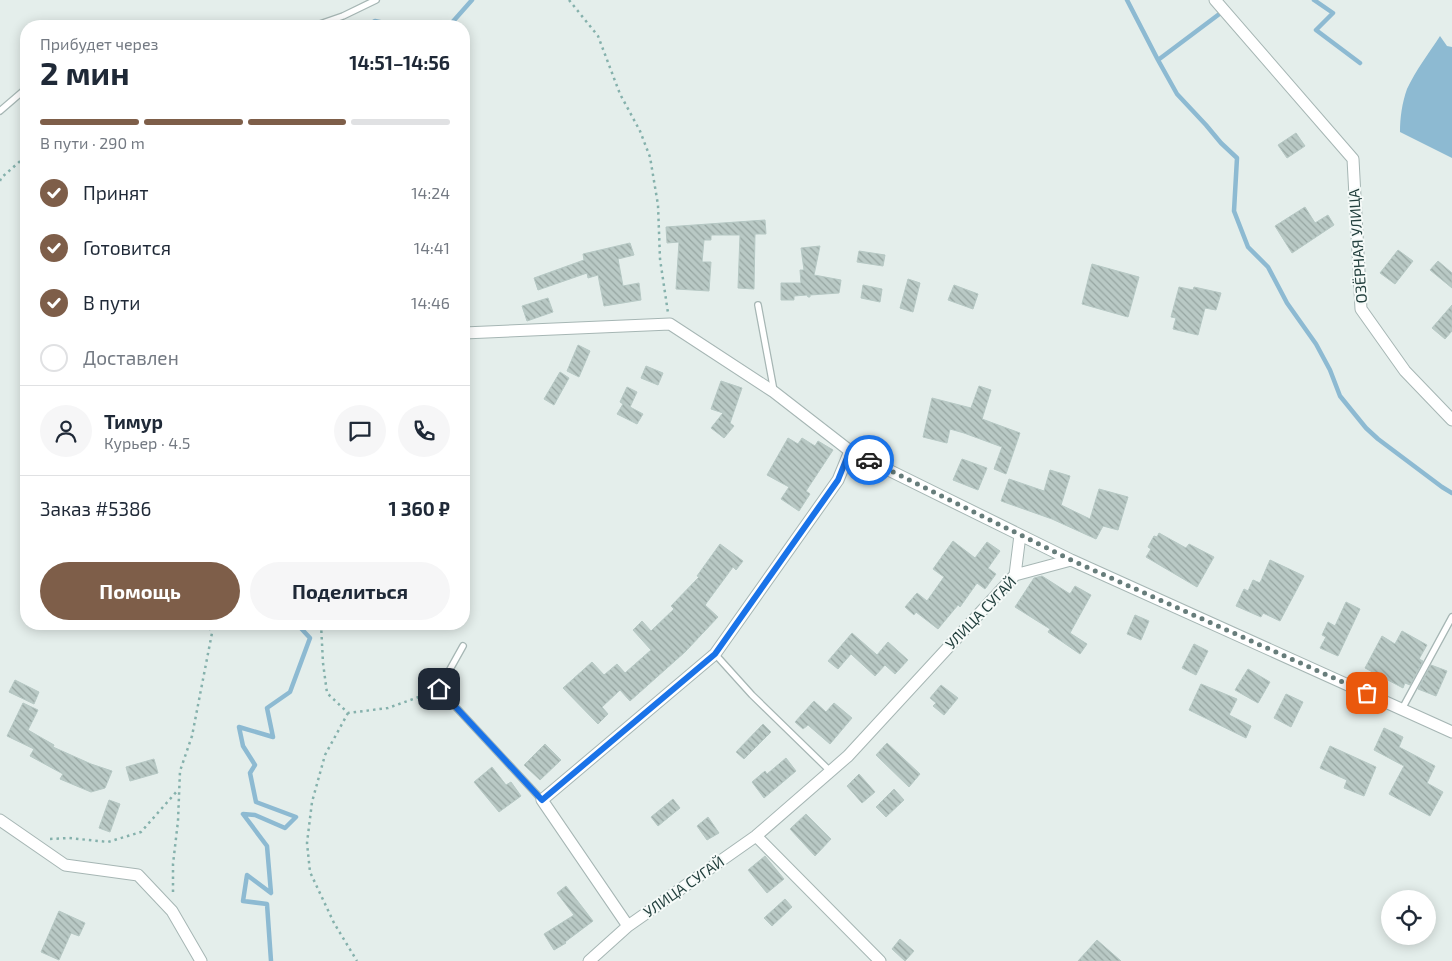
<!DOCTYPE html>
<html lang="ru">
<head>
<meta charset="utf-8">
<style>
	body { margin:0; font-family:"Exo 2",sans-serif; background:#f6f6f7; color:#1f2937; height:100vh; display:flex; flex-direction:column; font-size:19px; white-space:nowrap }
	* { box-sizing:border-box; margin:0 }
	p { font-size:16px; color:#747a83 }
	.icon { flex:none; width:28px; height:28px; fill:none; stroke:currentColor; stroke-width:2; stroke-linecap:round; stroke-linejoin:round }
	.map { position:relative; flex:1; overflow:hidden }
	.panel { position:absolute; left:20px; top:20px; width:450px; height:610px; display:flex; flex-direction:column; background:#fff; border-radius:20px; box-shadow:0 2px 12px #0003 }
	.panel>* { flex:none }
	.controls { position:absolute; left:1381px; top:890px; display:grid; gap:10px }
	.controls a { display:grid; place-items:center; width:55px; height:55px; border-radius:50%; background:#fff; box-shadow:0 2px 12px #0003; font-size:25px }
	.pin { position:absolute; display:grid; place-items:center; width:42px; height:42px; color:#fff; margin:-21px; border-radius:10px; box-shadow:0 2px 8px #0006 }
	.courier { position:absolute; display:grid; place-items:center; width:50px; height:50px; margin:-25px; border:4px solid #1a73e8; border-radius:50%; background:#fff; color:#222; box-shadow:0 1px 6px #0007 }
	.summary em { font-style:normal; font-weight:700 }
	.summary div { display:flex; flex-direction:column-reverse }
	.summary { display:flex; align-items:center; justify-content:space-between; height:85px; padding:0 20px }
	h1 { font-size:32px; font-weight:700; line-height:38px }
	.bar { display:grid; grid-template-columns:repeat(4,1fr); gap:8px 5px; align-content:center; height:60px; padding:0 20px }
	.bar i { height:6px; border-radius:4px; background:#e0e1e3 }
	.bar .selected { background:#7e5e49 }
	.bar p { grid-column:span 4 }
	.line { display:flex; align-items:center; gap:12px; padding:0 20px; border-top:1px solid #e0e1e3 }
	.line div { flex:1 }
	.round { display:grid; place-items:center; flex:none; width:52px; height:52px; border-radius:26px; background:#f6f6f7 }
	ol { padding:0 20px; list-style:none }
	li { display:flex; align-items:center; gap:15px; height:55px }
	li p { margin-inline-start:auto }
	li .icon { padding:5px; border-radius:50%; background:#7e5e49; color:#fff; stroke-width:4 }
	li:last-child { color:#747a83 }
	li i { width:28px; height:28px; border:2px solid #e0e1e3; border-radius:50% }
	.cta { display:flex; gap:10px; margin-top:auto; padding:10px 20px }
	.cta a { flex:1; height:58px; border-radius:30px; background:#7e5e49; color:#fff; font-size:20px; font-weight:700; line-height:58px; text-align:center }
	.cta a+a { background:#f6f6f7; color:#1f2937 }
	.map>svg:first-child { display:block }
	.water { fill:#8dbad2 }
	.lines { fill:none; stroke-linecap:round; stroke-linejoin:round }
	.stream { stroke:#8dbad2; stroke-width:4.5 }
	.building { fill:url(#building-back-hatch); stroke:#b6c8c4 }
	.service-casing { stroke:#a6b6b4; stroke-width:8 }
	.minor-casing { stroke:#a6b6b4; stroke-width:13 }
	.path { stroke:#85b1ac; stroke-width:2.5; stroke-dasharray:2.5 4; stroke-linecap:butt }
	.service { stroke:#fff; stroke-width:5.5 }
	.minor { stroke:#fff; stroke-width:11 }
	.done { stroke:#677d7b; stroke-width:5; stroke-dasharray:0 9 }
	.route { stroke:#1a73e8; stroke-width:6 }
	.labels { text-anchor:middle; stroke-width:4; stroke-linejoin:round; paint-order:stroke }
	.street-label { font-size:15px; fill:#23403e; stroke:#f5faf8 }
</style>
</head>
<body>
<div class="map">
<svg width="1452" height="961" viewBox="0 0 1452 961">
	<defs>
		<pattern id="building-back-hatch" width="6" height="6" patternUnits="userSpaceOnUse" patternTransform="scale(1.25)"><rect width="6" height="6" fill="#b9c9c5"/><path d="M-1 5l2 2M0 0l6 6M5-1l2 2" fill="none" stroke="#96a5a1"/></pattern>
	</defs>
	<rect width="100%" height="100%" fill="#e4eeeb"/>
	<path class="water" d="M 1440,36 L 1447,46 L 1452,47 L 1452,158 L 1400,132 C 1400,118 1402,103 1407,89 C 1416,70 1429,53 1440,36 Z"/>
	<g class="lines">
		<path class="stream" d="M 1127,0 L 1158,60 L 1222,12
			M 1314,0 L 1333,13 L 1316,30 L 1360,63
			M 366,26 L 375,21 L 398,26
			M 449,26 L 472,0
			M 1158,60 L 1177,94 L 1206,125 L 1221,143 L 1237,158 L 1234,211 L 1248,247 L 1268,267 L 1287,303 L 1316,344 L 1330,370 L 1340,396 L 1366,428 L 1378,439 L 1442,487 L 1452,493
			M 271,961 L 267,904 L 243,901 L 247,875 L 271,893 L 267,846 L 243,814 L 255,815 L 285,828 L 296,817 L 256,802 L 250,773 L 255,765 L 243,746 L 239,727 L 273,737 L 267,708 L 290,692 L 310,638 L 297,624"/>
	</g>
	<path class="building" d="M 1296,133 L 1305,146 L 1287,158 L 1278,145 Z
		M 1305,207 L 1315,223 L 1328,215 L 1334,225 L 1292,253 L 1275,226 Z
		M 765,220 L 766,234 L 755,234 L 754,289 L 738,288 L 740,235 L 711,235 L 711,240 L 704,240 L 702,262 L 711,262 L 709,291 L 676,289 L 679,242 L 667,243 L 666,227 Z
		M 630,243 L 634,255 L 618,259 L 623,286 L 639,283 L 641,300 L 604,306 L 598,275 L 588,278 L 587,273 L 538,290 L 534,278 L 584,260 L 583,254 Z
		M 820,246 L 814,275 L 841,280 L 839,293 L 810,295 L 810,297 L 808,297 L 807,295 L 794,296 L 794,300 L 781,300 L 781,283 L 801,283 L 800,270 L 804,270 L 801,248 Z
		M 1398,250 L 1413,261 L 1395,284 L 1380,273 Z
		M 859,251 L 885,255 L 883,266 L 857,262 Z
		M 1438,261 L 1452,273 L 1452,288 L 1430,270 Z
		M 1092,264 L 1139,277 L 1128,317 L 1082,304 Z
		M 908,279 L 920,283 L 913,312 L 900,308 Z
		M 863,285 L 882,289 L 880,302 L 861,298 Z
		M 954,285 L 978,294 L 973,309 L 948,300 Z
		M 1179,287 L 1193,290 L 1194,287 L 1221,293 L 1216,310 L 1205,308 L 1198,335 L 1173,329 L 1176,318 L 1171,317 Z
		M 548,298 L 553,312 L 527,321 L 522,306 Z
		M 1452,305 L 1452,331 L 1445,339 L 1432,328 Z
		M 578,345 L 590,351 L 579,377 L 567,371 Z
		M 646,366 L 663,373 L 658,385 L 641,378 Z
		M 560,372 L 569,378 L 554,405 L 544,399 Z
		M 721,381 L 742,388 L 730,423 L 734,426 L 724,438 L 711,428 L 723,413 L 711,409 Z
		M 979,386 L 991,390 L 982,419 L 1020,433 L 1006,474 L 994,469 L 1002,447 L 964,433 L 950,429 L 947,443 L 923,437 L 932,398 L 971,408 Z
		M 627,387 L 637,392 L 630,407 L 643,414 L 637,424 L 617,414 L 623,404 L 620,402 Z
		M 788,438 L 798,444 L 802,438 L 815,446 L 818,441 L 833,450 L 806,491 L 810,494 L 799,511 L 781,499 L 789,487 L 767,475 Z
		M 962,459 L 987,468 L 978,490 L 953,480 Z
		M 1050,470 L 1070,476 L 1061,505 L 1090,519 L 1099,489 L 1128,497 L 1118,530 L 1103,526 L 1096,539 L 1052,519 L 1001,501 L 1009,479 L 1044,491 Z
		M 1159,533 L 1186,548 L 1189,544 L 1214,557 L 1197,587 L 1146,557 L 1151,549 L 1148,547 L 1154,536 L 1157,537 Z
		M 953,541 L 975,558 L 987,542 L 1000,551 L 988,568 L 996,574 L 985,589 L 977,583 L 960,607 L 958,605 L 938,629 L 916,612 L 914,615 L 905,607 L 917,593 L 927,601 L 944,577 L 933,569 Z
		M 720,544 L 743,561 L 736,570 L 733,567 L 705,605 L 718,617 L 685,652 L 630,701 L 620,690 L 602,707 L 608,714 L 598,724 L 563,688 L 592,662 L 604,675 L 617,664 L 625,673 L 651,650 L 633,630 L 642,621 L 651,631 L 674,609 L 671,606 L 699,577 L 697,576 Z
		M 1270,560 L 1304,576 L 1280,621 L 1263,613 L 1261,617 L 1236,606 L 1244,589 L 1248,591 L 1253,580 L 1260,583 Z
		M 1042,576 L 1070,594 L 1075,586 L 1091,595 L 1070,633 L 1087,644 L 1080,654 L 1048,632 L 1050,629 L 1015,607 L 1034,578 Z
		M 1346,602 L 1360,609 L 1338,656 L 1320,648 L 1326,637 L 1322,635 L 1328,622 L 1335,626 Z
		M 1135,615 L 1149,621 L 1141,640 L 1127,634 Z
		M 1402,631 L 1427,645 L 1419,659 L 1423,661 L 1410,685 L 1405,683 L 1403,688 L 1365,668 L 1382,636 L 1395,644 Z
		M 852,633 L 877,655 L 888,642 L 908,660 L 895,674 L 885,665 L 875,676 L 851,654 L 838,669 L 828,661 Z
		M 1194,644 L 1208,651 L 1196,675 L 1182,668 Z
		M 1431,665 L 1447,671 L 1436,696 L 1418,689 Z
		M 1248,669 L 1270,682 L 1258,703 L 1235,690 Z
		M 15,680 L 39,692 L 34,704 L 9,692 Z
		M 1201,684 L 1237,699 L 1229,715 L 1251,726 L 1246,738 L 1189,710 Z
		M 941,685 L 958,698 L 944,715 L 933,706 L 936,703 L 930,698 Z
		M 1286,694 L 1303,702 L 1291,727 L 1274,718 Z
		M 814,701 L 826,712 L 834,703 L 852,718 L 830,744 L 808,725 L 803,729 L 795,722 Z
		M 23,703 L 38,710 L 28,730 L 54,745 L 53,747 L 91,764 L 112,771 L 105,788 L 91,792 L 60,779 L 63,774 L 30,756 L 34,749 L 7,736 Z
		M 763,724 L 771,732 L 744,759 L 736,752 Z
		M 1384,728 L 1403,737 L 1399,747 L 1435,766 L 1427,783 L 1443,792 L 1430,816 L 1389,794 L 1404,766 L 1374,750 Z
		M 887,743 L 920,774 L 909,787 L 876,755 Z
		M 545,744 L 561,760 L 540,780 L 524,765 Z
		M 1330,746 L 1376,767 L 1364,796 L 1344,788 L 1347,780 L 1320,768 Z
		M 786,758 L 796,771 L 764,798 L 752,782 L 765,771 L 767,774 Z
		M 154,759 L 158,773 L 130,781 L 126,767 Z
		M 492,767 L 506,785 L 511,782 L 521,796 L 499,812 L 474,782 Z
		M 859,774 L 875,792 L 862,803 L 847,786 Z
		M 894,789 L 904,800 L 886,817 L 876,807 Z
		M 673,799 L 680,808 L 658,826 L 651,817 Z
		M 109,800 L 120,804 L 110,832 L 99,828 Z
		M 806,814 L 831,839 L 815,856 L 790,829 Z
		M 708,817 L 719,833 L 707,840 L 697,826 Z
		M 765,856 L 784,879 L 767,893 L 748,870 Z
		M 566,886 L 593,921 L 565,942 L 566,943 L 554,950 L 544,934 L 574,915 L 557,893 Z
		M 785,899 L 792,907 L 772,926 L 764,918 Z
		M 59,911 L 85,923 L 79,936 L 71,933 L 59,960 L 41,952 Z
		M 900,939 L 914,951 L 905,961 L 892,949 Z
		M 1097,940 L 1121,961 L 1078,961 Z"/>
	<g class="lines">
		<g class="service-casing">
			<path id="service" d="M 314,26 L 343,16 L 376,0
				M 0,111 L 22,92 L 26,91
				M 758,305 L 774,391
				M 463,646 L 439,689 L 542,800
				M 715,654 L 752,695 L 830,771
				M 1402,709 L 1452,617"/>
		</g>
		<g class="minor-casing">
			<path id="minor" d="M 1215,0 L 1353,159 L 1361,309 L 1405,371 L 1452,420
				M 464,333 L 670,324 L 774,392 L 850,451 L 1071,560 L 1452,732
				M 1015,575 L 1020,535
				M 0,820 L 65,865 L 138,875 L 172,911 L 201,961
				M 756,836 L 880,961
				M 628,926 L 542,800 L 715,654 L 838,480 L 850,451
				M 589,961 L 628,926 L 756,836 L 848,756 L 1015,575 L 1071,560"/>
		</g>
		<path class="path" d="M 569,0 L 598,36 L 620,94 L 640,131 L 650,157 L 658,205 L 660,259 L 668,313
			M 0,181 L 1,178 L 26,156
			M 321,624 L 323,663 L 327,693 L 348,713 L 388,708 L 430,693
			M 348,713 L 325,755 L 312,802 L 307,843 L 310,872 L 334,923 L 357,961
			M 50,839 L 69,838 L 108,842 L 141,832 L 178,790
			M 173,892 L 173,864 L 178,821 L 180,771 L 192,736 L 212,633 L 208,624"/>
		<use href="#service" class="service"/>
		<use href="#minor" class="minor"/>
	</g>
	<g class="lines">
		<path class="done" d="M 869,460 L 1071,560 L 1367,693"/>
		<path class="route" d="M 439,689 L 542,800 L 715,654 L 838,480 L 850,450 L 869,460"/>
	</g>
	<g class="labels">
		<g class="street-label">
			<text transform="translate(1358 246) rotate(-94)" y="5">ОЗЁРНАЯ УЛИЦА</text>
			<text transform="translate(981 613) rotate(-46)" y="5">УЛИЦА СУГАЙ</text>
			<text transform="translate(684 887) rotate(-35)" y="5">УЛИЦА СУГАЙ</text>
		</g>
	</g>
</svg>
<div class="controls">
<a><svg class="icon" aria-label="locate" viewBox="0 0 24 24"><circle cx="12" cy="12" r="6"/><path d="M12 2v4M12 18v4M2 12h4M18 12h4"/></svg></a>
</div>
<div class="pin" style="left:1367px;top:693px;background:#ea580c"><svg class="icon" aria-label="bag" viewBox="0 0 24 24"><path d="M5 8h14l-1 12H6zM9 8a3 3 0 0 1 6 0"/></svg></div>
<div class="pin" style="left:439px;top:689px;background:#1f2937"><svg class="icon" aria-label="home" viewBox="0 0 24 24"><path d="M3 11l9-7 9 7M6 9v11h12V9"/></svg></div>
<div class="courier" style="left:869px;top:460px"><svg class="icon" aria-label="car" viewBox="0 0 24 24"><path d="M5 17H2v-5l4-1 3-4h7l3 4 3 1v5h-3M9 17h6M6 11h13"/><circle cx="7" cy="17" r="2"/><circle cx="17" cy="17" r="2"/></svg></div>
<section class="panel">
<div class="summary"><div><h1>2 мин</h1><p>Прибудет через</p></div><em>14:51–14:56</em></div>
<div class="bar"><i class="selected"></i><i class="selected"></i><i class="selected"></i><i></i><p>В пути · 290 m</p></div>
<ol>
<li><svg class="icon" aria-label="check" viewBox="0 0 24 24"><path d="M5 12l5 5 9-10"/></svg>Принят<p>14:24</p></li>
<li><svg class="icon" aria-label="check" viewBox="0 0 24 24"><path d="M5 12l5 5 9-10"/></svg>Готовится<p>14:41</p></li>
<li><svg class="icon" aria-label="check" viewBox="0 0 24 24"><path d="M5 12l5 5 9-10"/></svg>В пути<p>14:46</p></li>
<li><i></i>Доставлен</li>
</ol>
<div class="line" style="height:90px"><a class="round"><svg class="icon" aria-label="person" viewBox="0 0 24 24"><circle cx="12" cy="8" r="4"/><path d="M4 21q1-7 8-7t8 7"/></svg></a><div><b>Тимур</b><p>Курьер · 4.5</p></div><a class="round"><svg class="icon" aria-label="chat" viewBox="0 0 24 24"><path d="M4 5h16v11H9l-5 4z"/></svg></a><a class="round"><svg class="icon" aria-label="phone" viewBox="0 0 24 24"><path d="M5 4h4l2 5-3 2q2 4 5 5l2-3 5 2v4C11 20 4 13 5 4z"/></svg></a></div>
<div class="line" style="height:65px"><div>Заказ #5386</div><b>1 360 ₽</b></div>
<div class="cta"><a>Помощь</a><a>Поделиться</a></div>
</section>
</div>
</body>
</html>
